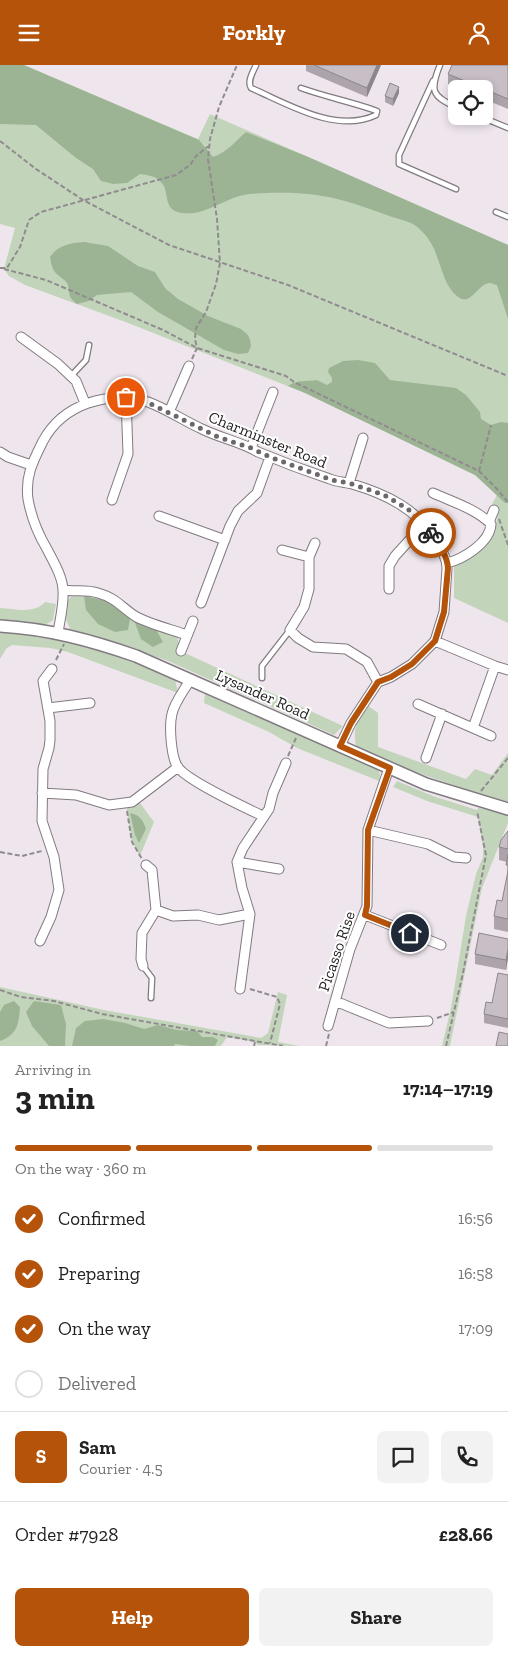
<!DOCTYPE html>
<html lang="en">
<head>
<meta charset="utf-8">
<style>
	body { margin:0; font-family:"Zilla Slab",serif; background:#f2f2f2; color:#222; height:100vh; display:flex; flex-direction:column; font-size:19px; white-space:nowrap }
	* { box-sizing:border-box; margin:0 }
	p { font-size:16px; color:#767676 }
	.icon { flex:none; width:28px; height:28px; fill:none; stroke:currentColor; stroke-width:2; stroke-linecap:round; stroke-linejoin:round }
	.map { position:relative; height:981px; overflow:hidden }
	.drawer { display:flex; flex-direction:column; background:#fff; flex:1 }
	.drawer>* { flex:none }
	.buttons { position:absolute; left:448px; top:15px; display:grid; gap:10px }
	.buttons a { display:grid; place-items:center; width:45px; height:45px; border-radius:8px; background:#fff; box-shadow:0 2px 8px #0003; font-size:25px }
	.pin { position:absolute; display:grid; place-items:center; width:42px; height:42px; color:#fff; margin:-21px; border:2px solid #fff; border-radius:50%; box-shadow:0 1px 5px #0007 }
	.courier { position:absolute; display:grid; place-items:center; width:50px; height:50px; margin:-25px; border:4px solid #b45309; border-radius:50%; background:#fff; color:#222; box-shadow:0 1px 6px #0007 }
	.summary em { font-style:normal; font-weight:700 }
	.summary div { display:flex; flex-direction:column-reverse }
	.summary { display:flex; align-items:center; justify-content:space-between; height:85px; padding:0 15px }
	h1 { font-size:32px; font-weight:700; line-height:38px }
	.bar { display:grid; grid-template-columns:repeat(4,1fr); gap:8px 5px; align-content:center; height:60px; padding:0 15px }
	.bar i { height:6px; border-radius:4px; background:#e0e0e0 }
	.bar .selected { background:#b45309 }
	.bar p { grid-column:span 4 }
	.line { display:flex; align-items:center; gap:12px; padding:0 15px; border-top:1px solid #e0e0e0 }
	.line div { flex:1 }
	.round { display:grid; place-items:center; flex:none; width:52px; height:52px; border-radius:8px; background:#f2f2f2 }
	ol { padding:0 15px; list-style:none }
	li { display:flex; align-items:center; gap:15px; height:55px }
	li p { margin-inline-start:auto }
	li .icon { padding:5px; border-radius:50%; background:#b45309; color:#fff; stroke-width:4 }
	li:last-child { color:#767676 }
	li i { width:28px; height:28px; border:2px solid #e0e0e0; border-radius:50% }
	.action { display:flex; gap:10px; margin-top:auto; padding:10px 15px }
	.action a { flex:1; height:58px; border-radius:8px; background:#b45309; color:#fff; font-size:20px; font-weight:700; line-height:58px; text-align:center }
	.action a+a { background:#f2f2f2; color:#222 }
	header { display:flex; justify-content:space-between; align-items:center; height:65px; padding:0 15px; background:#b45309; color:#fff; font-size:22px; font-weight:700 }
	.map>svg:first-child { display:block }
	.green { fill:#c2d5bb }
	.forest { fill:#9cb494 }
	.lines { fill:none; stroke-linecap:round; stroke-linejoin:round }
	.service-casing { stroke:#827a81; stroke-width:7 }
	.minor-casing { stroke:#827a81; stroke-width:11 }
	.tertiary-casing { stroke:#827a81; stroke-width:14 }
	.path { stroke:#918b8f; stroke-width:2; stroke-dasharray:5 2.5; stroke-linecap:butt }
	.service { stroke:#fff; stroke-width:4.5 }
	.minor { stroke:#fff; stroke-width:9 }
	.tertiary { stroke:#fff; stroke-width:11 }
	.wall { fill:#aca4aa }
	.shaded-wall { fill:#8c868b }
	.building { fill:#c8bfc6; stroke:#8c868b }
	.done { stroke:#6c676a; stroke-width:5; stroke-dasharray:0 9 }
	.route { stroke:#b45309; stroke-width:6 }
	.labels { text-anchor:middle; stroke-width:4; stroke-linejoin:round; paint-order:stroke }
	.street-label { font-size:16px; fill:#252224; stroke:#fff }
</style>
</head>
<body>
<header><svg class="icon" aria-label="menu" viewBox="0 0 24 24"><path d="M4 6h16M4 12h16M4 18h16"/></svg>Forkly<svg class="icon" aria-label="person" viewBox="0 0 24 24"><circle cx="12" cy="8" r="4"/><path d="M4 21q1-7 8-7t8 7"/></svg></header>
<div class="map">
<svg width="508" height="981" viewBox="0 0 508 981">
	<rect width="100%" height="100%" fill="#efe6ed"/>
	<path class="green" d="M 0,0 L 23,0 L 198,74 L 210,49 L 508,180 L 508,558 L 454,533 L 454,502 C 479,485 495,480 498,447 L 490,443 L 497,430 L 475,410 L 305,328 L 128,258 L 25,220 L 9,211 L 4,204 L 15,163 L 0,159 Z
		M 72,531 L 92,532 L 112,537 L 130,554 L 154,561 L 177,572 L 181,585 L 187,589 L 343,661 L 334,670 L 168,596 L 121,580 L 70,564 C 65,553 61,540 72,531 Z
		M 45,537 L 56,539 L 53,555 L 45,560 L 0,557 L 0,543 C 15,544 35,549 45,537 Z
		M 0,566 C 61,567 120,590 175,614 L 178,628 L 68,587 L 50,583 L 12,580 L 6,584 L 0,594 Z
		M 205,627 L 378,703 L 380,710 L 379,716 L 297,683 L 269,667 L 204,638 Z
		M 367,640 L 378,648 L 378,682 L 466,714 L 475,704 L 492,710 L 508,688 L 508,737 L 479,729 L 416,707 L 356,682 C 353,663 356,656 367,640 Z
		M 397,716 L 433,731 L 477,745 L 477,747 L 478,743 L 479,743 L 508,749 L 508,758 L 482,823 L 450,981 L 442,981 L 451,943 L 466,851 L 476,809 L 483,792 L 483,782 L 478,752 L 427,736 L 393,722 Z
		M 137,734 L 154,757 L 140,791 L 132,777 L 126,738 Z
		M 0,922 L 104,945 L 261,973 L 268,968 L 278,927 L 287,930 L 278,977 L 300,981 L 258,980 L 255,977 L 227,972 L 221,981 L 0,981 Z"/>
	<path class="forest" d="M 0,0 L 24,0 L 199,75 L 213,92 C 229,86 233,78 246,67 L 306,91 L 508,180 L 508,254 L 497,220 C 495,220 492,218 490,218 C 478,218 471,242 458,232 C 441,219 441,192 429,175 C 426,170 418,162 413,159 C 407,156 399,154 392,152 C 367,143 342,133 316,130 C 297,127 262,127 244,130 C 223,134 205,151 183,148 C 161,146 171,127 161,117 C 156,111 148,110 140,109 L 127,118 L 113,119 L 101,116 L 93,104 L 76,93 L 36,60 L 0,59 Z
		M 84,177 L 108,181 L 138,201 L 155,207 L 165,223 L 178,234 L 208,251 L 241,264 L 248,270 L 250,275 L 251,281 L 248,288 L 238,289 L 224,285 L 158,247 L 131,227 L 97,230 L 89,236 L 77,239 C 65,230 72,228 67,218 C 64,214 61,213 58,210 C 52,206 51,198 50,192 C 58,180 70,178 84,177 Z
		M 358,295 L 375,298 L 390,315 L 456,323 L 466,330 L 480,347 L 481,354 L 491,360 L 501,357 L 508,358 L 508,438 L 505,438 L 475,410 L 305,328 L 288,321 C 299,314 305,317 317,315 L 327,320 L 332,317 L 332,313 L 328,307 L 329,303 L 343,296 Z
		M 84,531 L 112,537 L 130,554 L 128,565 L 115,567 L 98,559 L 86,545 Z
		M 134,555 L 154,561 L 163,577 L 153,582 L 141,574 Z
		M 130,748 C 140,750 143,755 146,764 L 139,778 L 135,770 Z
		M 14,936 L 20,942 C 19,959 17,970 0,976 L 0,947 L 4,940 Z
		M 34,936 L 61,940 L 66,959 L 65,981 L 49,981 L 32,961 L 26,947 Z
		M 103,954 L 125,958 L 144,964 L 158,960 L 177,965 L 197,966 L 202,972 L 213,972 L 218,975 L 215,981 L 190,981 L 175,979 L 174,981 L 72,981 L 76,963 L 85,956 Z"/>
	<g class="lines">
		<g class="service-casing">
			<path id="service" d="M 256,0 C 253,7 247,16 251,23 C 288,39 336,69 376,50 L 377,46 C 352,37 326,32 301,23
				M 440,0 C 430,25 431,31 456,42
				M 433,16 L 399,90 L 399,99 L 456,124
				M 479,51 L 508,63
				M 496,147 L 508,152
				M 71,311 L 86,295 L 89,280
				M 262,613 L 262,601 L 290,565
				M 143,901 L 152,913 L 151,933"/>
		</g>
		<g class="minor-casing">
			<path id="minor" d="M 21,272 L 58,299 L 76,316 L 85,338
				M 169,347 L 189,301
				M 251,383 L 273,327
				M 0,387 L 8,392 L 31,400
				M 349,418 L 363,373
				M 433,428 C 453,437 476,444 491,459 C 490,478 463,494 447,498
				M 112,435 L 128,389 L 126,332
				M 159,451 L 225,475
				M 489,457 L 494,445
				M 315,478 L 309,492 L 309,524 L 304,542 L 290,565 L 298,573 L 313,582 L 346,584 L 367,597 L 378,617
				M 282,485 L 309,492
				M 389,524 L 389,501 L 395,491 L 424,459
				M 63,525 C 75,527 86,524 98,528 C 116,533 121,542 135,551 C 146,558 173,565 187,570
				M 201,538 L 230,461 L 238,446 L 257,428 L 270,392
				M 58,568 C 60,554 64,539 63,526 C 63,512 53,496 47,484 C 38,469 31,451 28,434 C 25,411 33,396 43,376 C 63,339 108,325 148,337 C 167,344 184,356 202,364 C 220,373 241,377 258,387 C 282,397 306,406 330,414 C 337,417 345,417 352,419 C 386,429 417,444 436,475 C 441,483 447,493 447,503 L 444,547 L 435,576 L 412,599 L 391,612 L 378,617 L 351,658 L 340,681
				M 435,576 L 495,601 L 508,605
				M 181,586 L 193,556
				M 190,615 C 185,624 174,638 172,649 C 169,661 171,690 177,701 C 185,715 246,743 263,751
				M 418,639 L 491,671
				M 48,643 L 90,638
				M 473,663 L 495,601
				M 426,693 L 442,649
				M 42,728 L 76,730 L 109,740 L 132,737 L 178,702
				M 368,765 L 428,779 L 454,792 L 466,793
				M 237,797 L 242,823 L 250,849 L 240,924
				M 237,797 L 243,783 L 269,744 L 273,728 L 286,698
				M 237,797 L 279,804
				M 146,800 L 152,805 L 156,845
				M 365,850 L 441,880
				M 40,876 L 51,852 L 59,825 L 54,792 L 42,756 L 43,704 L 49,683 L 50,675 L 50,656 L 43,616 L 52,604
				M 143,901 L 141,894 L 142,868 L 156,845 L 173,851 L 198,850 L 219,855 L 250,849
				M 335,936 L 389,958 L 428,956
				M 328,961 L 350,884 L 367,841 L 368,765 L 389,703"/>
		</g>
		<g class="tertiary-casing">
			<path id="tertiary" d="M 0,561 C 49,564 90,575 136,591 L 426,719 L 508,744"/>
		</g>
		<path class="path" d="M 0,76 L 36,104 L 83,135 L 169,180 L 288,220 L 508,311
			M 0,203 L 7,203 L 20,182 L 29,155 L 41,147 L 176,110 L 190,100 L 196,91 L 210,80
			M 4,204 L 46,215 L 163,265 L 197,283 L 286,311 L 294,317 L 479,406 L 496,423 L 508,437
			M 192,294 L 197,283 L 195,274 L 196,263 L 206,247 L 216,219 L 220,198 L 217,154 L 208,94 L 210,74 L 219,42 L 237,0
			M 479,406 L 491,360
			M 499,454 L 508,480
			M 56,595 L 64,579
			M 288,691 L 296,673
			M 481,726 L 508,693
			M 127,746 L 132,777 L 142,794
			M 0,787 L 22,791 L 42,786
			M 250,924 L 277,932 L 280,939 L 270,978
			M 0,925 L 21,932 L 54,936 L 102,949 L 283,981
			M 437,953 L 454,947
			M 254,981 L 255,977
			M 326,981 L 329,969
			M 446,981 L 463,908 L 486,790 L 477,746"/>
		<use href="#service" class="service"/>
		<use href="#minor" class="minor"/>
		<use href="#tertiary" class="tertiary"/>
	</g>
	<path class="wall" d="M 306,0 L 381,0 L 367,32 L 306,6 Z
		M 508,0 L 508,44 L 484,34 L 484,24 L 460,24 L 448,19 L 448,9 Z
		M 399,28 L 393,41 L 385,37 L 385,31 Z
		M 508,766 L 508,867 L 494,864 L 494,851 L 502,836 L 507,813 L 507,797 L 499,795 L 499,782 Z
		M 508,874 L 508,893 L 506,905 L 475,899 L 475,889 Z
		M 508,910 L 508,963 L 484,958 L 484,949 L 492,938 Z"/>
	<path class="shaded-wall" d="M 377,0 L 381,0 L 367,32 L 367,23 Z
		M 399,22 L 399,28 L 393,41 L 393,34 Z
		M 508,884 L 508,893 L 506,905 L 506,895 Z"/>
	<path class="building" d="M 314,0 L 377,0 L 367,23 Z
		M 452,0 L 508,0 L 508,34 L 448,9 Z
		M 390,18 L 399,22 L 393,34 L 385,31 Z
		M 508,766 L 508,784 L 499,782 L 501,775 Z
		M 508,789 L 508,800 L 506,800 Z
		M 508,806 L 508,854 L 494,851 L 497,835 L 502,836 Z
		M 479,868 L 508,874 L 508,884 L 506,895 L 475,889 Z
		M 498,908 L 508,910 L 508,954 L 484,949 L 486,937 L 492,938 Z
		M 499,967 L 508,969 L 508,981 L 496,981 Z"/>
	<g class="lines">
		<path class="done" d="M 126,332 L 149,338 L 218,372 L 251,383 L 270,392 L 332,415 L 349,418 L 384,430 L 408,444 L 431,468"/>
		<path class="route" d="M 410,868 L 365,850 L 367,841 L 368,765 L 390,703 L 340,681 L 351,658 L 378,617 L 391,612 L 412,599 L 435,576 L 444,547 L 448,503 C 447,490 439,478 431,468"/>
	</g>
	<g class="labels">
		<g class="street-label">
			<text transform="translate(268 374) rotate(22)" y="6">Charminster Road</text>
			<text transform="translate(263 629) rotate(24)" y="6">Lysander Road</text>
			<text transform="translate(336 886) rotate(-71)" y="6">Picasso Rise</text>
		</g>
	</g>
</svg>
<div class="buttons">
<a><svg class="icon" aria-label="locate" viewBox="0 0 24 24"><circle cx="12" cy="12" r="6"/><path d="M12 2v4M12 18v4M2 12h4M18 12h4"/></svg></a>
</div>
<div class="pin" style="left:126px;top:332px;background:#ea580c"><svg class="icon" aria-label="bag" viewBox="0 0 24 24"><path d="M5 8h14l-1 12H6zM9 8a3 3 0 0 1 6 0"/></svg></div>
<div class="pin" style="left:410px;top:868px;background:#1f2937"><svg class="icon" aria-label="home" viewBox="0 0 24 24"><path d="M3 11l9-7 9 7M6 9v11h12V9"/></svg></div>
<div class="courier" style="left:431px;top:468px"><svg class="icon" aria-label="bike" viewBox="0 0 24 24"><circle cx="6" cy="16" r="4"/><circle cx="18" cy="16" r="4"/><path d="M6 16l4-8h5l3 8M10 8l3 8H6M13 5h3"/></svg></div>
</div>
<section class="drawer">
<div class="summary"><div><h1>3 min</h1><p>Arriving in</p></div><em>17:14–17:19</em></div>
<div class="bar"><i class="selected"></i><i class="selected"></i><i class="selected"></i><i></i><p>On the way · 360 m</p></div>
<ol>
<li><svg class="icon" aria-label="check" viewBox="0 0 24 24"><path d="M5 12l5 5 9-10"/></svg>Confirmed<p>16:56</p></li>
<li><svg class="icon" aria-label="check" viewBox="0 0 24 24"><path d="M5 12l5 5 9-10"/></svg>Preparing<p>16:58</p></li>
<li><svg class="icon" aria-label="check" viewBox="0 0 24 24"><path d="M5 12l5 5 9-10"/></svg>On the way<p>17:09</p></li>
<li><i></i>Delivered</li>
</ol>
<div class="line" style="height:90px"><b class="round" style="background:#b45309;color:#fff">S</b><div><b>Sam</b><p>Courier · 4.5</p></div><a class="round"><svg class="icon" aria-label="chat" viewBox="0 0 24 24"><path d="M4 5h16v11H9l-5 4z"/></svg></a><a class="round"><svg class="icon" aria-label="phone" viewBox="0 0 24 24"><path d="M5 4h4l2 5-3 2q2 4 5 5l2-3 5 2v4C11 20 4 13 5 4z"/></svg></a></div>
<div class="line" style="height:65px"><div>Order #7928</div><b>£28.66</b></div>
<div class="action"><a>Help</a><a>Share</a></div>
</section>
</body>
</html>
